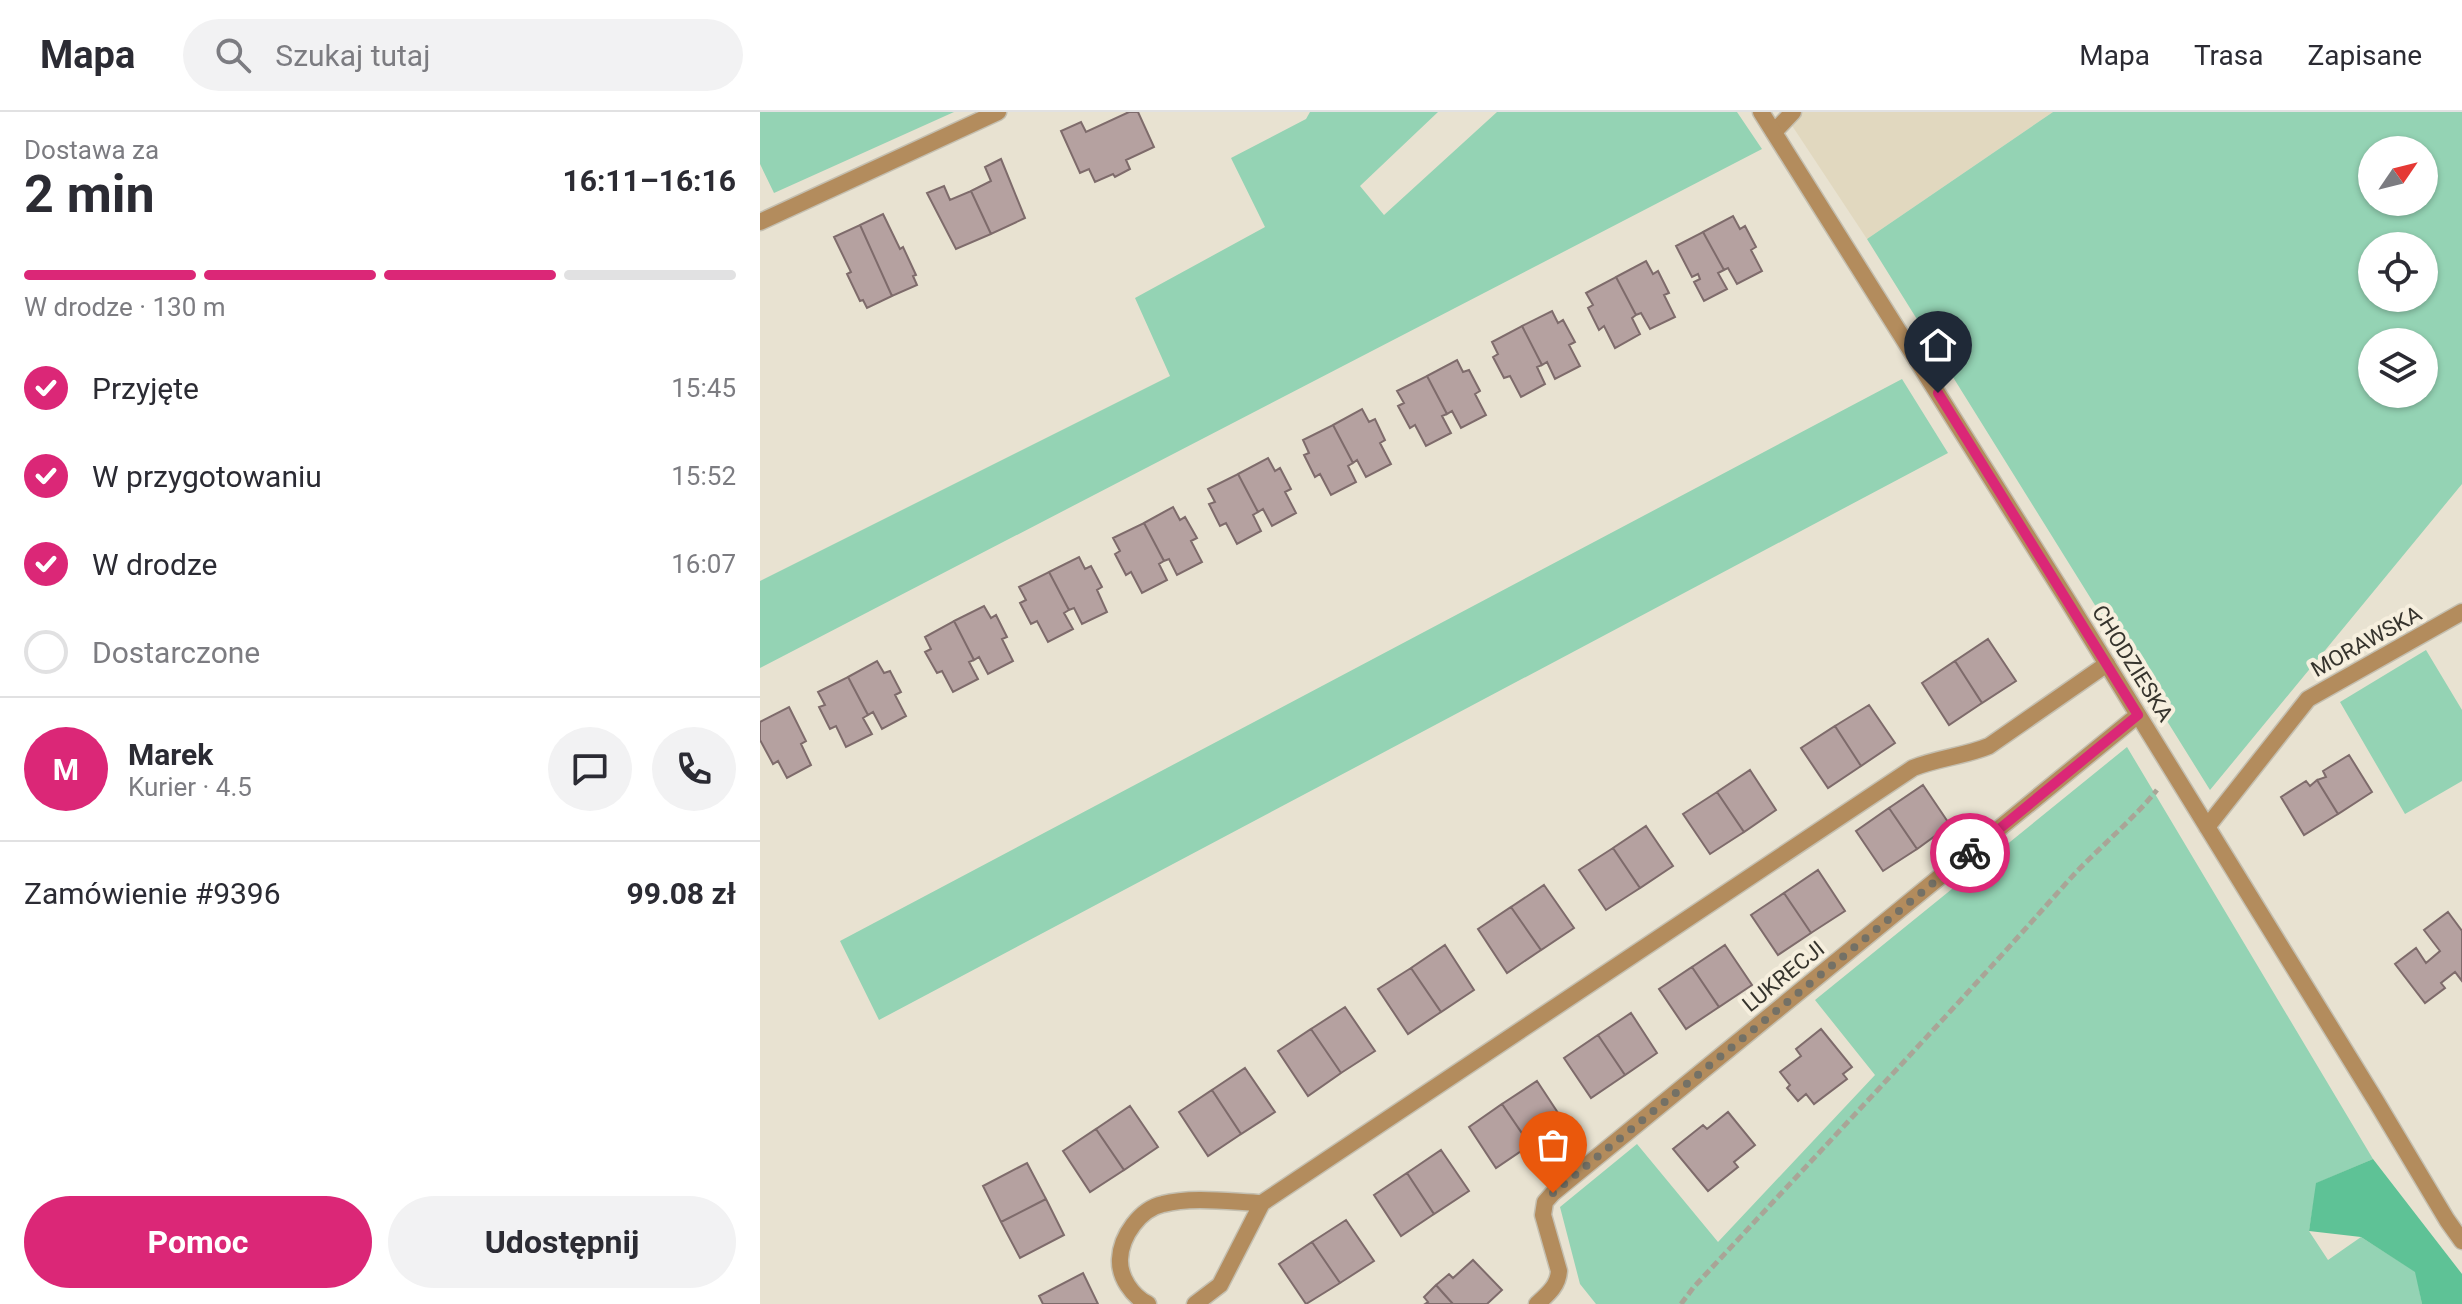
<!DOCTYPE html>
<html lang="pl">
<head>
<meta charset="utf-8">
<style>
	body { margin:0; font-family:Roboto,sans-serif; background:#f2f2f3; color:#2b2b33; height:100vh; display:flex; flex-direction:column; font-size:30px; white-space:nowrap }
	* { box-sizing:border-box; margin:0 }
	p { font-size:26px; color:#7c7c81 }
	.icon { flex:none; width:44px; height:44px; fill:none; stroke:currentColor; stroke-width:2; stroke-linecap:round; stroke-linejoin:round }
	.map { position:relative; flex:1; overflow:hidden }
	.drawer { display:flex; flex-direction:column; background:#fff; width:760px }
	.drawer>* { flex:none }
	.needle { width:52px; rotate:55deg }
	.buttons { position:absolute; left:1598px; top:24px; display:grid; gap:16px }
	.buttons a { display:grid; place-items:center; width:80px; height:80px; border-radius:50%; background:#fff; box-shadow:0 2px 6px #0004; font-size:40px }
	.pin { position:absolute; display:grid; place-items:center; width:68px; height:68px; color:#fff; margin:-82px -34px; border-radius:50% 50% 50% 0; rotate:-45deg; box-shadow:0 0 8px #0007 }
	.pin .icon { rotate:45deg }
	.courier { position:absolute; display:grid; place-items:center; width:80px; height:80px; margin:-40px; border:6px solid #db2777; border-radius:50%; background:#fff; color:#222; box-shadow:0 2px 10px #0007 }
	.overview em { font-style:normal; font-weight:700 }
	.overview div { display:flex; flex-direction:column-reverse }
	.overview { display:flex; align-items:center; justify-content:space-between; height:136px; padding:0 24px }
	h1 { font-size:52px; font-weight:700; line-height:60px }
	.bar { display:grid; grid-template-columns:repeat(4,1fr); gap:12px 8px; align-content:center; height:96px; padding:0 24px }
	.bar i { height:10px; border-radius:6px; background:#e1e1e2 }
	.bar .active { background:#db2777 }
	.bar p { grid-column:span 4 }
	.line { display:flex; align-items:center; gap:20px; padding:0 24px; border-top:2px solid #e1e1e2 }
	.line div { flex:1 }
	.round { display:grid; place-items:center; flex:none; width:84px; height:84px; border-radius:42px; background:#f2f2f3 }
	ol { padding:0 24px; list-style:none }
	li { display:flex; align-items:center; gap:24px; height:88px }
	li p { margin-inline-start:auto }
	li .icon { padding:8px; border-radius:50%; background:#db2777; color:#fff; stroke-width:4 }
	li:last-child { color:#7c7c81 }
	li i { width:44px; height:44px; border:4px solid #e1e1e2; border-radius:50% }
	.button { display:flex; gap:16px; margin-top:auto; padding:16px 24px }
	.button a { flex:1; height:92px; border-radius:48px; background:#db2777; color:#fff; font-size:32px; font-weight:700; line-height:92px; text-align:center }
	.button a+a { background:#f2f2f3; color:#2b2b33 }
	header { display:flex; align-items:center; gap:48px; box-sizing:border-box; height:112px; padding:0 40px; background:#fff; border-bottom:2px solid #e1e1e2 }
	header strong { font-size:38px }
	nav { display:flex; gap:44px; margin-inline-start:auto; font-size:28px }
	.search { width:560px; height:72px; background:#f2f2f3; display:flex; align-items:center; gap:20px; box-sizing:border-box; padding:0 28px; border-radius:44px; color:#7c7c81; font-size:30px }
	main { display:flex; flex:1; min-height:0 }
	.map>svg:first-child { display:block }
	.built { fill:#e1d8bf }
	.green { fill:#94d3b4; fill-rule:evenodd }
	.forest { fill:#5ec296 }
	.building { fill:#b5a1a0; stroke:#7e6b6b; stroke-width:2 }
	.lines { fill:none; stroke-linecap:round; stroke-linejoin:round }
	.lane-casing { stroke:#c4bfb0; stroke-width:19 }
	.street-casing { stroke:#c4bfb0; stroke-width:19 }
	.path { stroke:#a9a597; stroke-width:5; stroke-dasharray:8 4; stroke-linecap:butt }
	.lane { stroke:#b38c5d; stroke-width:16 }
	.street { stroke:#b38c5d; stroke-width:16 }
	.done { stroke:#747166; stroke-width:8; stroke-dasharray:0 14.4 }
	.route { stroke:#db2777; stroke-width:10 }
	.labels { text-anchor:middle; stroke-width:8; stroke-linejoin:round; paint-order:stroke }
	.street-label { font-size:22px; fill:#36342d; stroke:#f6efde }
</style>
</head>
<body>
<header>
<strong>Mapa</strong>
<div class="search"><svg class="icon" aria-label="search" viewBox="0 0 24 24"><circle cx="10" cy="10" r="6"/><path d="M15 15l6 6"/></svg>Szukaj tutaj</div>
<nav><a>Mapa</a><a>Trasa</a><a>Zapisane</a></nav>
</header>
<main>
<section class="drawer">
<div class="overview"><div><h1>2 min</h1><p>Dostawa za</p></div><em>16:11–16:16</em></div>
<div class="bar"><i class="active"></i><i class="active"></i><i class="active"></i><i></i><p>W drodze · 130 m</p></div>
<ol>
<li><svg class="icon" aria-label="check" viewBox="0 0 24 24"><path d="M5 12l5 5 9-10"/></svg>Przyjęte<p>15:45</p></li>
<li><svg class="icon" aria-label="check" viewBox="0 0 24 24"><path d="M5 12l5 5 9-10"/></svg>W przygotowaniu<p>15:52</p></li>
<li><svg class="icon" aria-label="check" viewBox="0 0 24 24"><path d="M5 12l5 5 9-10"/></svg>W drodze<p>16:07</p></li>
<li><i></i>Dostarczone</li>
</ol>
<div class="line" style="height:144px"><b class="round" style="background:#db2777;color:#fff">M</b><div><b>Marek</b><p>Kurier · 4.5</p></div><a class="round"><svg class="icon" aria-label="chat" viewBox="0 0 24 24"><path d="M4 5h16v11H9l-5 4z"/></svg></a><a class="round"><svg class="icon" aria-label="phone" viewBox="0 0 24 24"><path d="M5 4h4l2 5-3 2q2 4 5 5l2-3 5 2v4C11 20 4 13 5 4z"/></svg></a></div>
<div class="line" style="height:104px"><div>Zamówienie #9396</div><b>99.08 zł</b></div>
<div class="button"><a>Pomoc</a><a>Udostępnij</a></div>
</section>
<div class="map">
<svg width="1702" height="1192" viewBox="0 0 1702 1192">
	<rect width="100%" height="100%" fill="#e8e2d1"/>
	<path class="built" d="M 1023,0 L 1293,0 L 1107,127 Z"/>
	<path class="green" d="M 0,0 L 194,0 L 14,81 L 0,52 Z
		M 550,0 L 678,0 L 600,74 L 624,103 L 737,0 L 977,0 L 1002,37 L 0,556 L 0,469 L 410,264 L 375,186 L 505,115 L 471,46 L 546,7 Z
		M 1293,0 L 1702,0 L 1702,372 L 1450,678 L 1107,127 ZM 1612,38 L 1664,38 L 1664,90 L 1612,90 ZM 1612,134 L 1664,134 L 1664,186 L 1612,186 ZM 1612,230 L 1664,230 L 1664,282 L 1612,282 Z
		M 1142,267 L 1188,341 L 119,908 L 80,829 Z
		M 1666,538 L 1702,598 L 1702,669 L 1645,702 L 1580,590 Z
		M 1367,635 L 1613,1047 L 1557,1071 L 1549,1119 L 1568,1148 L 1601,1125 L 1656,1160 L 1662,1192 L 836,1192 L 820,1172 L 800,1095 L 877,1032 L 958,1130 L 1115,963 L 1055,888 Z"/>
	<path class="forest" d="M 1613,1047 L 1702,1162 L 1702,1192 L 1662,1192 L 1655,1160 L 1601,1125 L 1549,1119 L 1556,1071 Z"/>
	<path class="building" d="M 369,0 L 378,0 L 394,35 L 366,48 L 370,57 L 355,65 L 353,62 L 335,70 L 329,57 L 320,61 L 301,19 L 321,10 L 326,20 Z
		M 241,47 L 265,106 L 231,122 L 211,79 L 231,69 L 225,55 Z
		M 184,74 L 190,88 L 211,79 L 231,122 L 196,137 L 167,81 Z
		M 123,102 L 140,137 L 143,135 L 156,163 L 153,164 L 157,173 L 132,184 L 100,113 Z
		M 973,104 L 980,117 L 985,114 L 996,135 L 991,138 L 1002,159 L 977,172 L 968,156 L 964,158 L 943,120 Z
		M 100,113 L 132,184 L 107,196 L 103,188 L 100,189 L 87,162 L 91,160 L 74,125 Z
		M 943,120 L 964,158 L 958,161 L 967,177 L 944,189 L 934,170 L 940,167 L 938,162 L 932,165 L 916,134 Z
		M 886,149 L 893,162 L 898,159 L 909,181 L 904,183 L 915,205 L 890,217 L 881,201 L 876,203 L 856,165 Z
		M 856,165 L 876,203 L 872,206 L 880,222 L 855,236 L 844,214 L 839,218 L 828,196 L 833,193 L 826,181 Z
		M 792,199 L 798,211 L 803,208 L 815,230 L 809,233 L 820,254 L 795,267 L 787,250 L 782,253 L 762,214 Z
		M 762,214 L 782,253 L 777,255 L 785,272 L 761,285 L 750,264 L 744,266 L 733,245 L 738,242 L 732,230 Z
		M 697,248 L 703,260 L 709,258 L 720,279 L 715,282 L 726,303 L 701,316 L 692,299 L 687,302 L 667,264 Z
		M 667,264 L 687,302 L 682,304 L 691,321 L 666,334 L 655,313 L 650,316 L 638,294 L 644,291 L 637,279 Z
		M 602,297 L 609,310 L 615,307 L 625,328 L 620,331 L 631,352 L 606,365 L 597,348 L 593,351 L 573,313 Z
		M 573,313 L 593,351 L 588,354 L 596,370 L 571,383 L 560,362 L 555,365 L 544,343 L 549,341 L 543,328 Z
		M 508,346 L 515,359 L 520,356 L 531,377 L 525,380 L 536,401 L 512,414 L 503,397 L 498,400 L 478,362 Z
		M 478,362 L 498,400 L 493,403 L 501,419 L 477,432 L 466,411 L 460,414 L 449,392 L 455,390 L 448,377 Z
		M 413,395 L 420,408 L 425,405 L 437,426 L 431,429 L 442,450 L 417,463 L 409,447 L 404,449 L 384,411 Z
		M 384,411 L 404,449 L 399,452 L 407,468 L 382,481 L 371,460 L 366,463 L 355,442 L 360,439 L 353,426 Z
		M 319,445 L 325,457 L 331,454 L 342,475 L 337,478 L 347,500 L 322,512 L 314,496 L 309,498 L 289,460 Z
		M 289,460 L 309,498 L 304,501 L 313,517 L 288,530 L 277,509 L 271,512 L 260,491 L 266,488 L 259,475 Z
		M 224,494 L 231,506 L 236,503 L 247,525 L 242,527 L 253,549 L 228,562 L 219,545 L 214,548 L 194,509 Z
		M 194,509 L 214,548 L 209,550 L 218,567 L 193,580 L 182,559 L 177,561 L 165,540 L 171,537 L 165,525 Z
		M 1228,527 L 1256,569 L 1222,591 L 1195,549 Z
		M 117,549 L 124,561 L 130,559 L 141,580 L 135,583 L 146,604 L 122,617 L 113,600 L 108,603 L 88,565 Z
		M 1195,549 L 1222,591 L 1189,613 L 1162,571 Z
		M 88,565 L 108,603 L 103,606 L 112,622 L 86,635 L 76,614 L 70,617 L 59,595 L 65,593 L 58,580 Z
		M 1109,593 L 1135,631 L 1101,654 L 1075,614 Z
		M 29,595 L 46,629 L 41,632 L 51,653 L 27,666 L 18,649 L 13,652 L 0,628 L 0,610 Z
		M 1075,614 L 1101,654 L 1068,676 L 1041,636 Z
		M 1589,643 L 1612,680 L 1578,702 L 1557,668 L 1566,665 L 1563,659 Z
		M 990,658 L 1016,698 L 984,720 L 957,680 Z
		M 1557,668 L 1578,702 L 1544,723 L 1521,685 L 1546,669 L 1550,674 Z
		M 1163,673 L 1190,713 L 1157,737 L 1129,696 Z
		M 957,680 L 984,720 L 950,742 L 923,702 Z
		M 1129,696 L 1157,737 L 1123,759 L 1096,719 Z
		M 886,714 L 913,754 L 880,776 L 853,736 Z
		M 853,736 L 880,776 L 846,798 L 819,758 Z
		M 1058,758 L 1085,799 L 1051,821 L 1024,781 Z
		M 784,773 L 814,816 L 781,838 L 751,795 Z
		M 1024,781 L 1051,821 L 1018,843 L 991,803 Z
		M 751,795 L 781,838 L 747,861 L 718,817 Z
		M 1688,800 L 1702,819 L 1702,869 L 1695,860 L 1681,871 L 1685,876 L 1665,891 L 1635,852 L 1656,836 L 1666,851 L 1680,839 L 1664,818 Z
		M 685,833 L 714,878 L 681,900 L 651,856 Z
		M 965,833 L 992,873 L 959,895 L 932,855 Z
		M 932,855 L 959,895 L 926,917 L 899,877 Z
		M 651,856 L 681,900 L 648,922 L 618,877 Z
		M 585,895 L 615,939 L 581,961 L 551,917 Z
		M 871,901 L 897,941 L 865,963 L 838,923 Z
		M 551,917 L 581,961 L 548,984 L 518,939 Z
		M 1061,917 L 1092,955 L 1083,962 L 1087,967 L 1054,992 L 1046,982 L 1038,989 L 1027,976 L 1030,973 L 1020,960 L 1041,944 L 1036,937 Z
		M 838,923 L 865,963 L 831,986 L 804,946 Z
		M 485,956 L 515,1000 L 481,1022 L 452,978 Z
		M 777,969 L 804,1010 L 770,1033 L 742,992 Z
		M 452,978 L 481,1022 L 448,1044 L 419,1000 Z
		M 742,992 L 770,1033 L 736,1056 L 709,1015 Z
		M 370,994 L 398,1035 L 364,1058 L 336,1017 Z
		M 968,1000 L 995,1033 L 974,1050 L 978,1055 L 948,1079 L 913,1037 L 943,1013 L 947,1017 Z
		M 336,1017 L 364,1058 L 330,1080 L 303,1039 Z
		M 681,1038 L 709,1079 L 674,1102 L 647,1061 Z
		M 267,1051 L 286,1087 L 241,1110 L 223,1074 Z
		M 647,1061 L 674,1102 L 641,1124 L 614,1083 Z
		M 286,1087 L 304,1123 L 260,1146 L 241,1110 Z
		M 586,1108 L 614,1149 L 580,1171 L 552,1130 Z
		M 552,1130 L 580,1171 L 546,1192 L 519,1152 Z
		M 713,1148 L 742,1178 L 727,1192 L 693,1192 L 676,1173 L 689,1162 L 693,1166 Z
		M 323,1161 L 338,1192 L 283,1192 L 279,1184 Z
		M 676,1173 L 683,1181 L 693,1192 L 665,1192 L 668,1190 L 664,1185 Z"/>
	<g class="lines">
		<g class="lane-casing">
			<path id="lane" d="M 1014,20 L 1033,0
				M 0,110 L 238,0
				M 388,1192 C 372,1184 359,1165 360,1147 C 361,1124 380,1097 403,1092 C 432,1084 473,1090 502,1091
				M 435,1192 L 460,1173 L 502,1091 L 1153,656 C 1178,646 1205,644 1229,634 L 1347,552"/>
		</g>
		<g class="street-casing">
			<path id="street" d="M 1001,0 L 1308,489 L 1616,989 L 1687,1108 L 1702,1129
				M 1447,715 L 1548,587 L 1702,500
				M 777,1192 C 788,1182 798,1174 799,1159 L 783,1103 L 785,1090 L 793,1081 L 1378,603"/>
		</g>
		<path class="path" d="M 921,1192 L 933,1176 C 1058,1041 1186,907 1308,769 C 1337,737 1370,711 1397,678"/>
		<use href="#lane" class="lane"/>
		<use href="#street" class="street"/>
	</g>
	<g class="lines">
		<path class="done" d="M 793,1081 L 1210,741"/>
		<path class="route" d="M 1178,281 L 1378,603 L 1210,741"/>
	</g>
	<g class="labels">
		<g class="street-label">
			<text transform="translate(1606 529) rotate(-29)" y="8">MORAWSKA</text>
			<text transform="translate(1373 551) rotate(58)" y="8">CHODZIESKA</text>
			<text transform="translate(1023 864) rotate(-39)" y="8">LUKRECJI</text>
		</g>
	</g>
</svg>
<div class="buttons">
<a><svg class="needle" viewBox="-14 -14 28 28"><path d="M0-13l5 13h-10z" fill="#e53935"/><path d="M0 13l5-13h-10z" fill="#7c7c81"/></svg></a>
<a><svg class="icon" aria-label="locate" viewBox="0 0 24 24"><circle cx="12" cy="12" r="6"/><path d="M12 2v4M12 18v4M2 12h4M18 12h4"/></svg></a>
<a><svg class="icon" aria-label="layers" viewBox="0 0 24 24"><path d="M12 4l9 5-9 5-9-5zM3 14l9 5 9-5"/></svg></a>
</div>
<div class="pin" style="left:793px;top:1081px;background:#ea580c"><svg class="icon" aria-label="bag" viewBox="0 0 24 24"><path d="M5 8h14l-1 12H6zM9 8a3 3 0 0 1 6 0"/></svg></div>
<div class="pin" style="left:1178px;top:281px;background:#1f2937"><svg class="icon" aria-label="home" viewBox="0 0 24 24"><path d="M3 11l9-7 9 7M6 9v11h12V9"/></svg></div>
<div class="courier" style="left:1210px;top:741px"><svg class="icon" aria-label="bike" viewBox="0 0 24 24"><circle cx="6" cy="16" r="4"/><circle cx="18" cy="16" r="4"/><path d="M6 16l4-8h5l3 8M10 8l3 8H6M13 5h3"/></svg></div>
</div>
</main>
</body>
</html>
